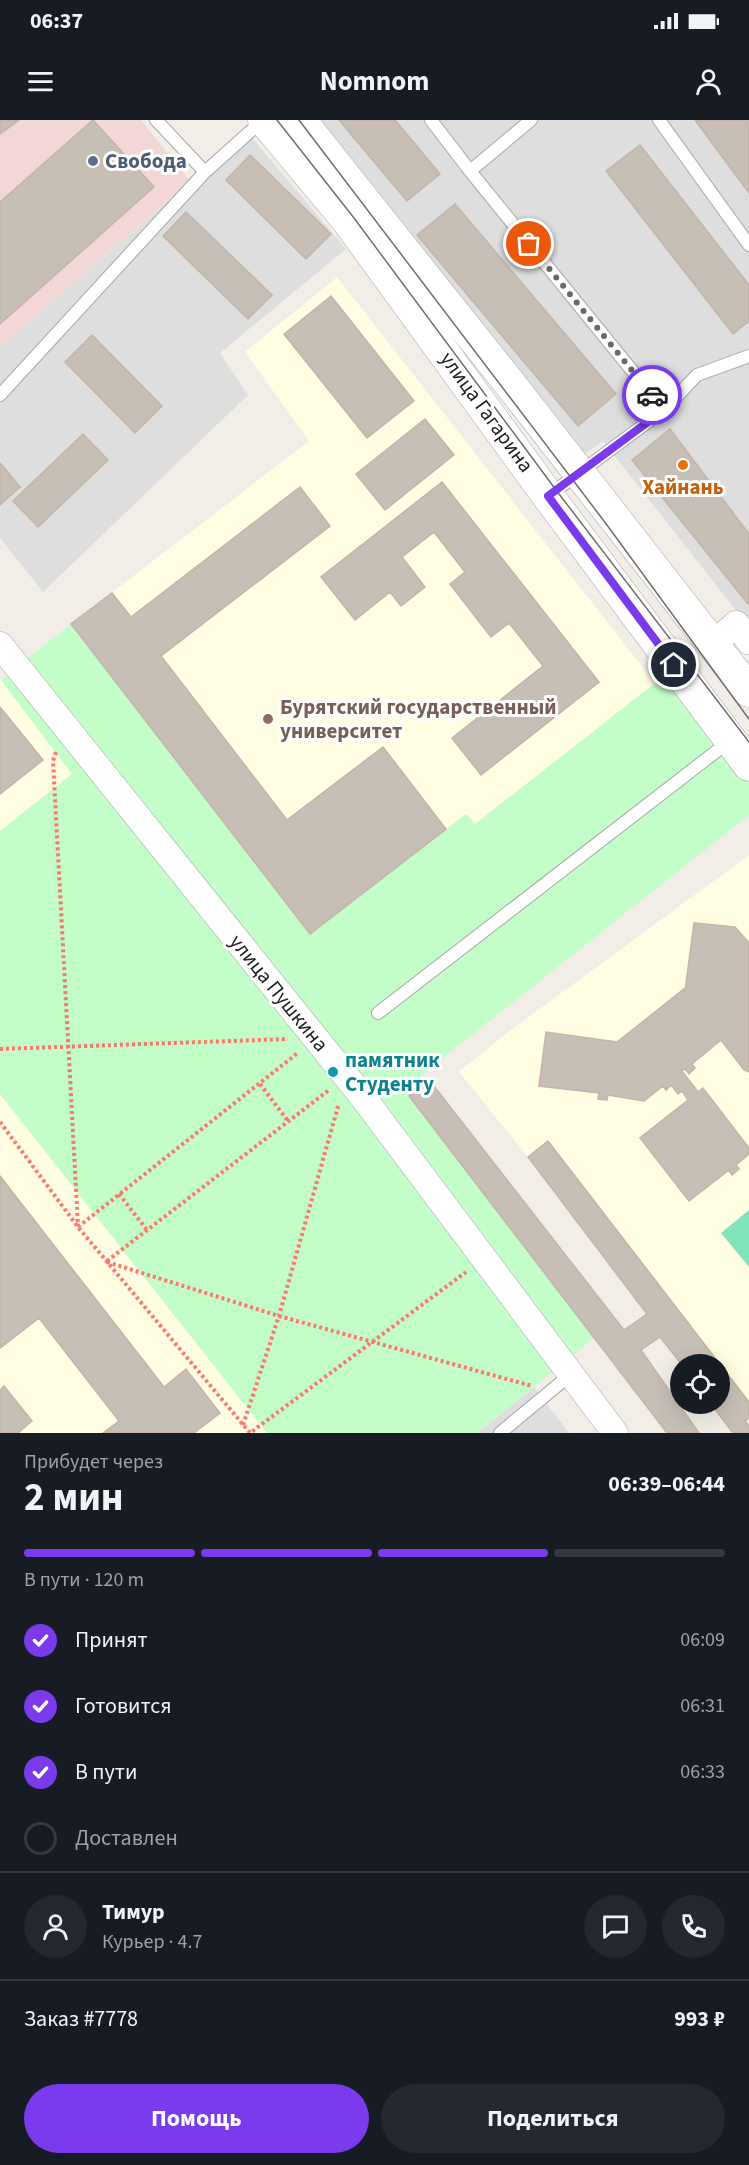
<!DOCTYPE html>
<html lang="ru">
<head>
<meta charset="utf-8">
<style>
	body { margin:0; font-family:"Source Sans 3",sans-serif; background:#242831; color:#f1f3f6; height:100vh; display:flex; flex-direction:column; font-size:22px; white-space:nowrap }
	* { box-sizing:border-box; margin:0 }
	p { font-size:20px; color:#9ea1a6 }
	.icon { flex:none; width:33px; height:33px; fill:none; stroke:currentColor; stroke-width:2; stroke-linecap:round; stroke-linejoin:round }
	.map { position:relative; height:1313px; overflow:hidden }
	.details { display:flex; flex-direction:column; background:#171b24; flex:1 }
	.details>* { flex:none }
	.controls { position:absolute; left:670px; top:1234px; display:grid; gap:12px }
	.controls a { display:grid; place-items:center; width:60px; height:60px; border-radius:50%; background:#171b24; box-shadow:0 6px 24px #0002; font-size:30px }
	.pin { position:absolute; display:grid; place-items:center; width:51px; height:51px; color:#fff; margin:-26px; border:3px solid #fff; border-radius:50%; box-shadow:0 2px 6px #0007 }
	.courier { position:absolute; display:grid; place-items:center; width:60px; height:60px; margin:-30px; border:4px solid #7c3aed; border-radius:50%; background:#fff; color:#222; box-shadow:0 2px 8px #0007 }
	.overview em { font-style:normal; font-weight:700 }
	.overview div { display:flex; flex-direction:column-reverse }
	.overview { display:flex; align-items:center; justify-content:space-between; height:102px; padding:0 24px }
	h1 { font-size:39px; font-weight:700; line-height:45px }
	.bar { display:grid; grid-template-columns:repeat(4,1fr); gap:9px 6px; align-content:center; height:72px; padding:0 24px }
	.bar i { height:8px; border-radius:4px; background:#363941 }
	.bar .active { background:#7c3aed }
	.bar p { grid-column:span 4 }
	.line { display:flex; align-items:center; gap:15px; padding:0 24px; border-top:2px solid #363941 }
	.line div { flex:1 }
	.round { display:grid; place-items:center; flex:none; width:63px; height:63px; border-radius:32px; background:#242831 }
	ol { padding:0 24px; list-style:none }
	li { display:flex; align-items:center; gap:18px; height:66px }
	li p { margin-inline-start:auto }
	li .icon { padding:6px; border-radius:50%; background:#7c3aed; color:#fff; stroke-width:4 }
	li:last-child { color:#9ea1a6 }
	li i { width:33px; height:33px; border:3px solid #363941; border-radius:50% }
	.cta { display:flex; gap:12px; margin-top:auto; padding:12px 24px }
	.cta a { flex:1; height:69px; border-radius:36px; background:#7c3aed; color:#fff; font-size:24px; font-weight:700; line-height:69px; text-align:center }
	.cta a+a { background:#242831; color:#f1f3f6 }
	.status { display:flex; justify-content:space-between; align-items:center; height:42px; padding:0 30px; background:#171b24; direction:ltr }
	.status svg { height:16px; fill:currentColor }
	header { display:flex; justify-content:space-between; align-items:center; height:78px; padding:0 24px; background:#171b24; font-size:27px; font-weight:700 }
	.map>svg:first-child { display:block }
	.residential { fill:#dfdede }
	.commercial { fill:#f3d7d6 }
	.education { fill:#fffee3 }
	.park { fill:#c3fdc7 }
	.pitch { fill:#81e5bc }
	.building { fill:#c7beb6; stroke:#c5b4a8; stroke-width:1.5 }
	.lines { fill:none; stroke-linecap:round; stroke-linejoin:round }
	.service-casing { stroke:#a8a8a8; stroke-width:14 }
	.minor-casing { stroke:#a8a8a8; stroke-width:27 }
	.tertiary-casing { stroke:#a8a8a8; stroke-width:33 }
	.path { stroke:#ff776b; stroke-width:4; stroke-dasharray:3 3; stroke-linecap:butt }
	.service { stroke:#fff; stroke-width:12 }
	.minor { stroke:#fff; stroke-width:26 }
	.tertiary { stroke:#fff; stroke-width:32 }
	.tram { stroke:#6f6f6f; stroke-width:1.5 }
	.done { stroke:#6a6966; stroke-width:6; stroke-dasharray:0 10.8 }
	.route { stroke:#7c3aed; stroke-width:8 }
	.service-dot { fill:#5c6f8a; stroke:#fff; stroke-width:2 }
	.food-dot { fill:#e8710a; stroke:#fff; stroke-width:2 }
	.education-dot { fill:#8d6e63; stroke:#fff; stroke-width:2 }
	.culture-dot { fill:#0f9aa8; stroke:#fff; stroke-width:2 }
	.labels { text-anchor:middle; stroke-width:6; stroke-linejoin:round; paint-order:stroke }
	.service-label { font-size:21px; font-weight:bold; fill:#4e5e75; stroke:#fff; text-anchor:start }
	.street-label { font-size:21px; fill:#212121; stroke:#fff }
	.food-label { font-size:21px; font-weight:bold; fill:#c56008; stroke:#fff }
	.education-label { font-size:21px; font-weight:bold; fill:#785e54; stroke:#fff; text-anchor:start }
	.culture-label { font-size:21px; font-weight:bold; fill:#0d838f; stroke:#fff; text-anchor:start }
</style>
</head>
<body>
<div class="status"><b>06:37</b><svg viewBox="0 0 49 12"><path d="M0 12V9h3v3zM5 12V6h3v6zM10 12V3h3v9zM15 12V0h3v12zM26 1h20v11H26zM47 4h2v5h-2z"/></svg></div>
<header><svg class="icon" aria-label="menu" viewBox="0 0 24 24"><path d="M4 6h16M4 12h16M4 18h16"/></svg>Nomnom<svg class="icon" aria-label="person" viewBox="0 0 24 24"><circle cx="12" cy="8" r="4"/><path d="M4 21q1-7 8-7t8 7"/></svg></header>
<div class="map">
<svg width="749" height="1313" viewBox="0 0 749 1313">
	<rect width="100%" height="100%" fill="#f2eee7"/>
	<path class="residential" d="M 320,0 L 749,0 L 749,507 L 603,321 L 581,337 Z
		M 247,12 L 346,129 L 220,233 L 248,275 L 43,472 L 0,418 L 0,227 Z
		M 534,1267 L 569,1313 L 477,1313 Z"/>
	<path class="commercial" d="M 0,0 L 141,0 L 190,61 L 0,227 Z"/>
	<path class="education" d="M 337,157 L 655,563 L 475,705 L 466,694 L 310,814 L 71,504 L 309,321 L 245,232 Z
		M 0,559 L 72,654 L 0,711 Z
		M 749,735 L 749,1282 L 549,1021 L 528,1037 L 459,952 L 507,913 Z
		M 0,974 L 263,1308 L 267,1313 L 0,1313 Z"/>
	<path class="park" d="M 71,504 L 310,814 L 466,694 L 475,704 L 668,553 L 749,657 L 749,695 L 404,969 L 594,1218 L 477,1313 L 267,1313 L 0,974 L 0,711 L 72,654 L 1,560 Z"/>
	<path class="pitch" d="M 749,1090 L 749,1147 L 721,1113 Z"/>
	<path class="building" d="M 0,0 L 19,0 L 0,14 Z
		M 93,0 L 154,67 L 0,204 L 0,82 Z
		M 339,0 L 395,0 L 440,54 L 407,81 Z
		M 695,0 L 749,0 L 749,73 Z
		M 640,25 L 749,165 L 749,201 L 733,214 L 606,51 Z
		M 250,35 L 331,114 L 306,139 L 226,60 Z
		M 455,84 L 616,274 L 578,306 L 417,115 Z
		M 186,92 L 272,175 L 248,199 L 163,116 Z
		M 331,176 L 414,281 L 367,318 L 284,214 Z
		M 92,215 L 162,286 L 135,313 L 65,242 Z
		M 425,299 L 454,335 L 385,390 L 356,354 Z
		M 670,309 L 749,414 L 749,485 L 632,340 Z
		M 83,314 L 108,340 L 38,407 L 13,381 Z
		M 0,343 L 20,367 L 0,385 Z
		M 442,362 L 599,562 L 481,655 L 452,618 L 543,546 L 509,503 L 491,517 L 450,464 L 465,452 L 434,412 L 402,437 L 425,467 L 401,486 L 390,472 L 355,500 L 321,457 Z
		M 300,367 L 330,406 L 161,536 L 287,700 L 383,627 L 446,709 L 310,814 L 71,504 L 112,473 L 131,497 Z
		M 0,587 L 43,640 L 0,674 Z
		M 694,803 L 735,807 L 749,823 L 749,952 L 744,950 L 721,920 L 692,944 L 695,948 L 689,954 L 685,949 L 682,951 L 698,972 L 703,968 L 749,1028 L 749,1034 L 736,1045 L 739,1049 L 732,1055 L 729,1050 L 689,1081 L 640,1018 L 688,980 L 682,971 L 678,974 L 671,965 L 666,970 L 663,966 L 644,981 L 608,975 L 607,980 L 598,979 L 599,973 L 539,966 L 546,912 L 617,922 L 684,869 L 685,871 Z
		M 430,961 L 624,1210 L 647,1194 L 528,1037 L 548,1021 L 749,1282 L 749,1298 L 745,1301 L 749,1306 L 749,1313 L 733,1313 L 711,1284 L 720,1284 L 720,1245 L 682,1245 L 660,1217 L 641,1230 L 699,1313 L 667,1313 L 409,976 Z
		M 0,1056 L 164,1267 L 186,1249 L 220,1293 L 194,1313 L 103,1313 L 119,1301 L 39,1198 L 0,1228 Z
		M 4,1266 L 32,1301 L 18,1313 L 0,1313 L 0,1270 Z"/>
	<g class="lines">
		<g class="service-casing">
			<path id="service" d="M 156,0 L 205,52
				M 431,0 L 470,51
				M 531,0 L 470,51 L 664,290
				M 659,0 L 749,125
				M 0,275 L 205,52 L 263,0
				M 548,376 L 664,290 L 697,255 L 749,236
				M 378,893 L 731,620
				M 500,1313 L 564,1260"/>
		</g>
		<g class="minor-casing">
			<path id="minor" d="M 0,525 L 362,976 L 615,1313
				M 712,525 L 736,504 L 749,521"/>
		</g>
		<g class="tertiary-casing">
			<path id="tertiary" d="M 264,0 L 348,101 L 548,376 L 749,645
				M 300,0 L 514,269 L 749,571"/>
		</g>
		<path class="path" d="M 56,632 L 53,641 L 78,1106
			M 0,929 L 288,919
			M 260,964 L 288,1001
			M 0,1002 L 78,1107 L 250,1313 L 466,1152
			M 119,1074 L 147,1110
			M 78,1107 L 299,932
			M 107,1141 L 329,970
			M 107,1142 L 279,1196 L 532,1266
			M 243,1305 L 279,1196 L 339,983"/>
		<use href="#service" class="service"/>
		<use href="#minor" class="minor"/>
		<use href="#tertiary" class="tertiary"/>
		<path class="tram" d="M 277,0 L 354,98 L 556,370 L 749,622
			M 299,0 L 604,401 L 749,599"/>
	</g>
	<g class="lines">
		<path class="done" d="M 529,124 L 652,275"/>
		<path class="route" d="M 652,275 L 664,290 L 548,376 L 674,545"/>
	</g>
	<circle class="service-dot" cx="93" cy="41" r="6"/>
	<circle class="food-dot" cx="683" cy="345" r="6"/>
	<circle class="education-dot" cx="268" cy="599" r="6"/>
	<circle class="culture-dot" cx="333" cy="952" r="6"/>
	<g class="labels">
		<g class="service-label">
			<text x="105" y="48">Свобода</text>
		</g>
		<g class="street-label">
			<text transform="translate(487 292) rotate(54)" y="7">улица Гагарина</text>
			<text transform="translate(279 873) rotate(51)" y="7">улица Пушкина</text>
		</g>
		<g class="food-label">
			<text x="683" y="374">Хайнань</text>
		</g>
		<g class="education-label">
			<text x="280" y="594">Бурятский государственный<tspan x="280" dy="24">университет</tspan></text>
		</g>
		<g class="culture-label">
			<text x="345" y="947">памятник<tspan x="345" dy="24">Студенту</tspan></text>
		</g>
	</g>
</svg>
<div class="controls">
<a><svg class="icon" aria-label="locate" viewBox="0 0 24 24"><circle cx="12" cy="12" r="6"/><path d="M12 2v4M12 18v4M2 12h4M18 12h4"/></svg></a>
</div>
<div class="pin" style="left:529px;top:124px;background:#ea580c"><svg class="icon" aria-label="bag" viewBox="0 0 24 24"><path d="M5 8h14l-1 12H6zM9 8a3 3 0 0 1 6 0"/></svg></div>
<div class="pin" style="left:674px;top:545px;background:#1f2937"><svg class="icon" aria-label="home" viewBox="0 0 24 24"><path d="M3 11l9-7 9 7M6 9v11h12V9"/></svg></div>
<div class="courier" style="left:652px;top:275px"><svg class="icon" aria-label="car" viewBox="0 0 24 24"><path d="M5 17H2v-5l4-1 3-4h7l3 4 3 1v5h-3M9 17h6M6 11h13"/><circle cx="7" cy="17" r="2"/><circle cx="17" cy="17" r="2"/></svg></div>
</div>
<section class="details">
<div class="overview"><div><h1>2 мин</h1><p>Прибудет через</p></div><em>06:39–06:44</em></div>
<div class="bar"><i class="active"></i><i class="active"></i><i class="active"></i><i></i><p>В пути · 120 m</p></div>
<ol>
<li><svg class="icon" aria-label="check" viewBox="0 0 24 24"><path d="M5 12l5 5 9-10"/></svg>Принят<p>06:09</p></li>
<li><svg class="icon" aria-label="check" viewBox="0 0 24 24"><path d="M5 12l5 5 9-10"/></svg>Готовится<p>06:31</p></li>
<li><svg class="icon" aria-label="check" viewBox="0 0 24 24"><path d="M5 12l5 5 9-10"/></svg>В пути<p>06:33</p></li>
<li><i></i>Доставлен</li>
</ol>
<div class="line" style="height:108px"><a class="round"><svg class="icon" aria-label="person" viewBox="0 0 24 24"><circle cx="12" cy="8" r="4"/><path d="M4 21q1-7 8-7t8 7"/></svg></a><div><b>Тимур</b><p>Курьер · 4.7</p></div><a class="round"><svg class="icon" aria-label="chat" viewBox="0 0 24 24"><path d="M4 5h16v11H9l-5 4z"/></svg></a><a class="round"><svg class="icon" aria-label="phone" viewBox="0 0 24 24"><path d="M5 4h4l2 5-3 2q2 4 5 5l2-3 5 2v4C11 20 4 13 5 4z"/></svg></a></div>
<div class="line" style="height:78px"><div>Заказ #7778</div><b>993 ₽</b></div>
<div class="cta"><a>Помощь</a><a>Поделиться</a></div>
</section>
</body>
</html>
